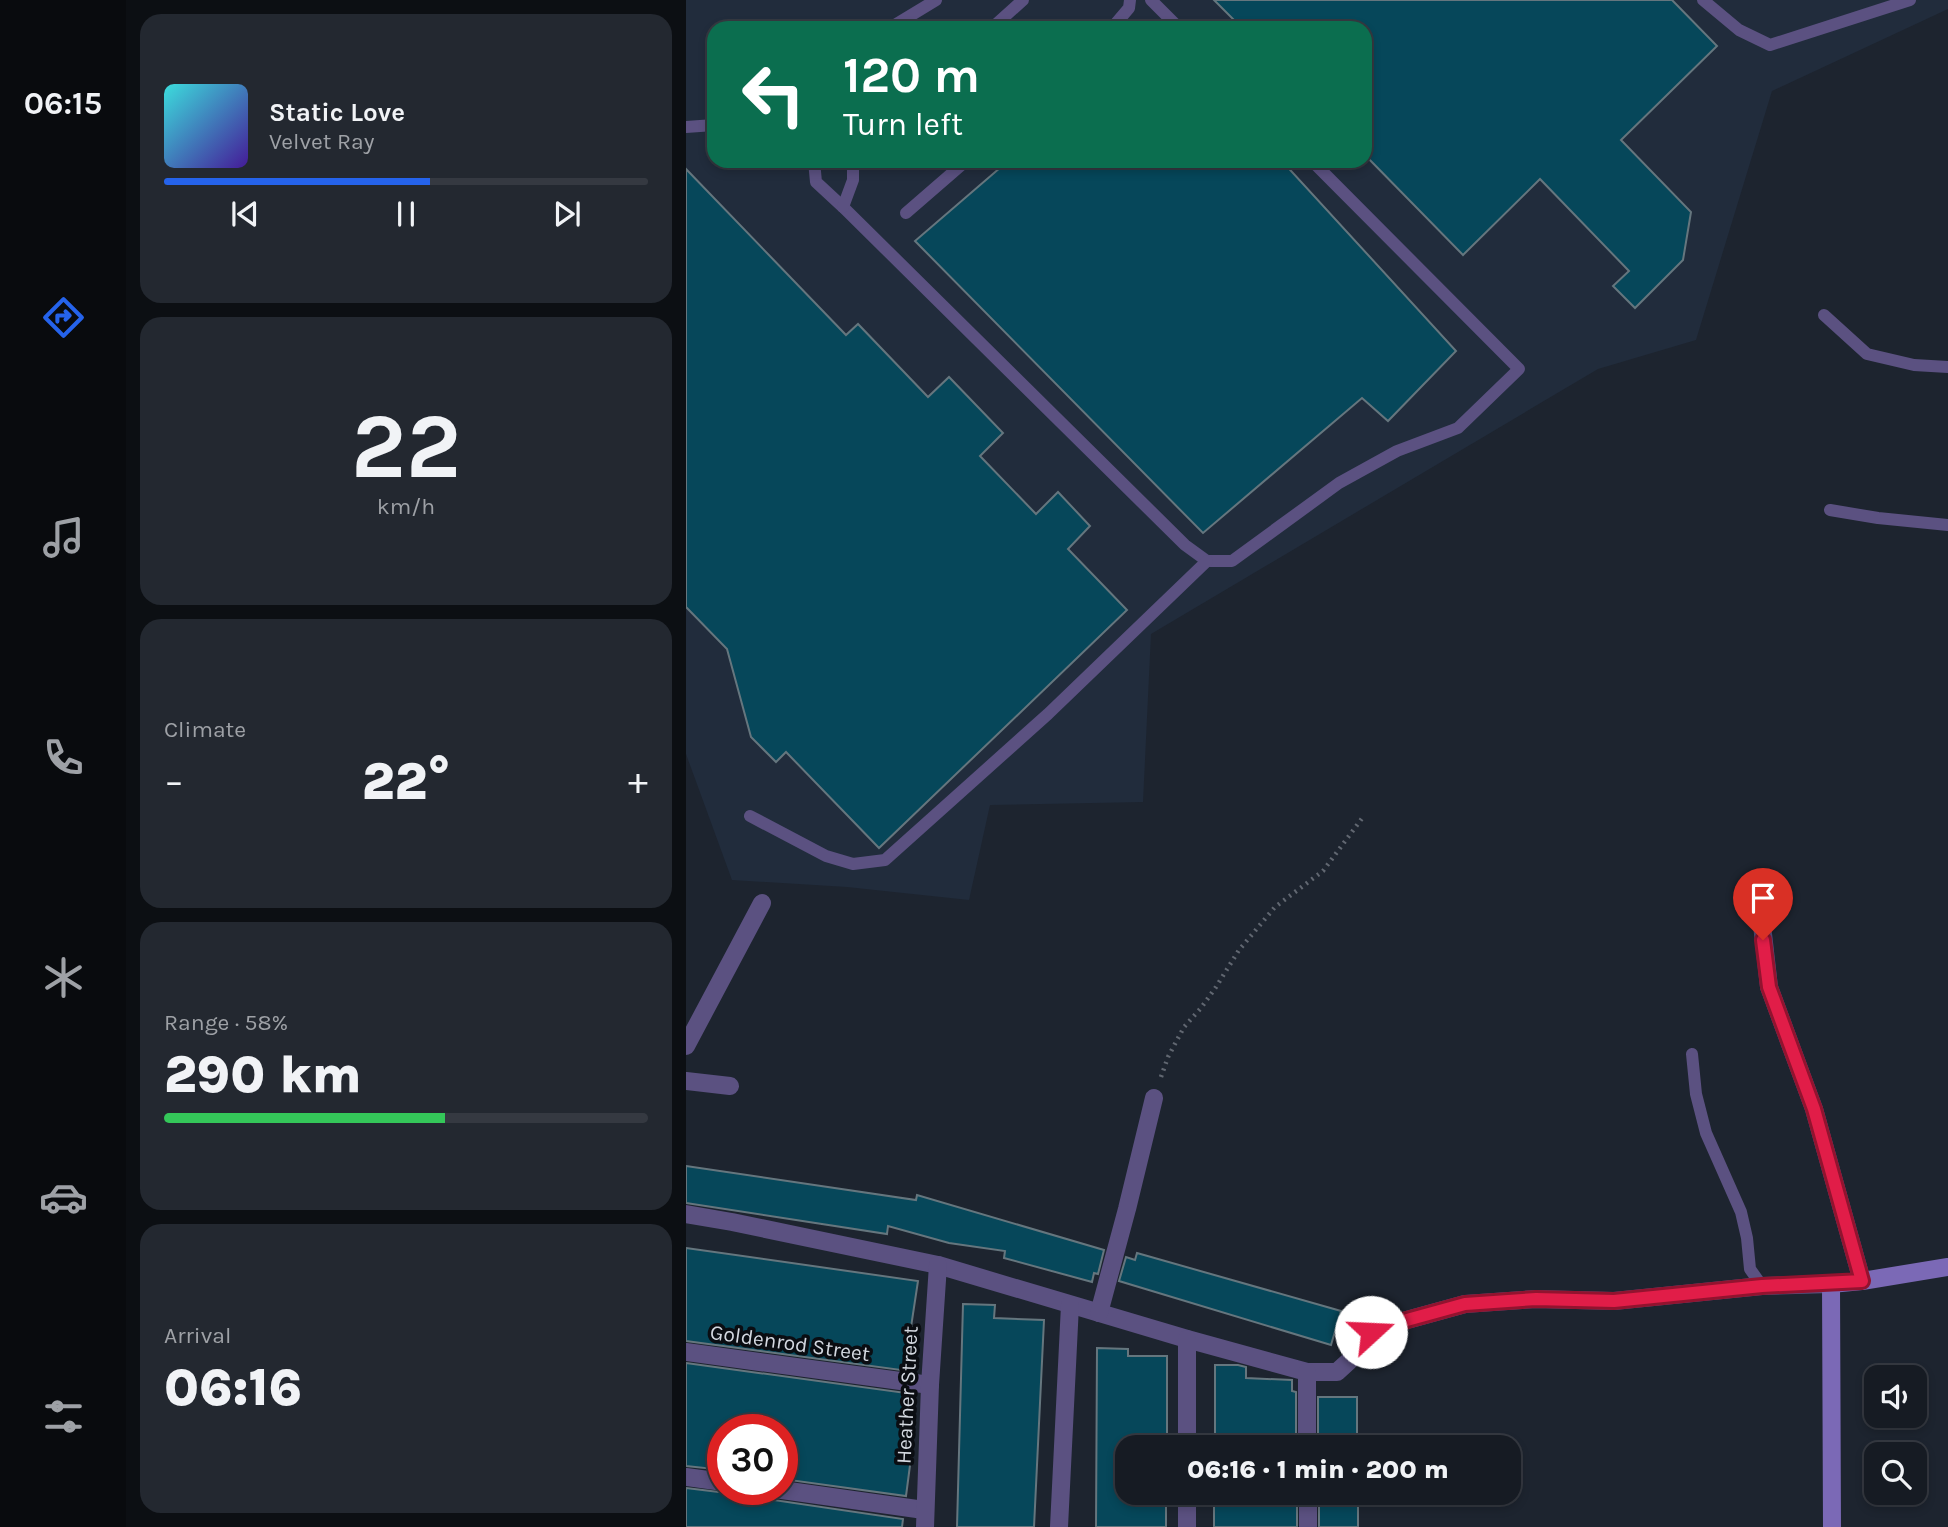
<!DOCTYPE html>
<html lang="en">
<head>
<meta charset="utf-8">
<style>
	body { margin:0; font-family:Karla,sans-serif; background:#232830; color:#f1f3f6; height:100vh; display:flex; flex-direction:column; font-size:26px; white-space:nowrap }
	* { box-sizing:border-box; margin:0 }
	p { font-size:23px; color:#9ea1a6 }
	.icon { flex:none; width:38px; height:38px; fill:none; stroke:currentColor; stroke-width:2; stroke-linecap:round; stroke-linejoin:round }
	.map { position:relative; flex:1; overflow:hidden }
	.panel { display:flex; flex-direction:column; gap:14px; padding:14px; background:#0c0f13; width:560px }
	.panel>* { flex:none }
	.guide { position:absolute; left:21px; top:21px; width:665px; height:147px; border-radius:21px; box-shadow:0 4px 10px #0003,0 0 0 2px #353941; background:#0b6e4f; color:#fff; overflow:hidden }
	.buttons { position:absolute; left:1178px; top:1365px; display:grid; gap:14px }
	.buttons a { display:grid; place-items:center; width:63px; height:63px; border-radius:14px; background:#161b23; box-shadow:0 4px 10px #0003,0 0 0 2px #353941; font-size:35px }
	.speed { position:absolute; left:21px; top:1414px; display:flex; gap:14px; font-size:35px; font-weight:700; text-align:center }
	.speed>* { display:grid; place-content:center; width:91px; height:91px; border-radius:50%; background:#161b23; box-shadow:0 4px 10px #0003,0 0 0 2px #353941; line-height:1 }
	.speed .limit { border:10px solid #d22; background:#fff; color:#111 }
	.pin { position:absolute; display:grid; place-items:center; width:60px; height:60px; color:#fff; margin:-72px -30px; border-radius:50% 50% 50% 0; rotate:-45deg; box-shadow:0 0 7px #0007 }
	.pin .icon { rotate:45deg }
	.me { position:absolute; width:77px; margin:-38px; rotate:70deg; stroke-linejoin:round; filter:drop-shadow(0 0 5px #0008) }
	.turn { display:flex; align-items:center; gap:24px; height:147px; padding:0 21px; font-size:32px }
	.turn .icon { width:91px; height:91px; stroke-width:2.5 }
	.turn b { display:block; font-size:49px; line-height:60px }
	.big { font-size:52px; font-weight:800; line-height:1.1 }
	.panel .widget { flex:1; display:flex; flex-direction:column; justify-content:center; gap:10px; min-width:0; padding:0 24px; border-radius:21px; background:#232830 }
	.panel .dial { align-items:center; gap:0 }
	.dial b { font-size:91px; line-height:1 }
	.song { display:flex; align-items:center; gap:21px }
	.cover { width:84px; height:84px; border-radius:10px; background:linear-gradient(135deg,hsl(180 70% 55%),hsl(260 70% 35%)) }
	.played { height:7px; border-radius:4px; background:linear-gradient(90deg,#2563eb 55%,#353941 55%) }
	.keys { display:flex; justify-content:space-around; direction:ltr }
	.heat { display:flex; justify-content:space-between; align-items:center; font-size:38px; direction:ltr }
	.charge { height:10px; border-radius:5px; background:linear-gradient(90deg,#34c759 58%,#353941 0) }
	.trip { position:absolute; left:429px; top:1435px; width:406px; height:70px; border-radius:21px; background:#161b23; box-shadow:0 4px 10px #0003,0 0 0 2px #353941; font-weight:800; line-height:70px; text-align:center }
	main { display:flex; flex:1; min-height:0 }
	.dock { display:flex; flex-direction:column; width:126px; justify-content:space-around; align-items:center; background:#090b0e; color:#9ea1a6 }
	.dock .icon { width:49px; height:49px }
	.dock .current { color:#2563eb }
	.dock b { font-size:32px; color:#f1f3f6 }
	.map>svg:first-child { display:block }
	.built { fill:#212c3c; fill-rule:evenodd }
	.building { fill:#06475a; stroke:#65767e; stroke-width:2 }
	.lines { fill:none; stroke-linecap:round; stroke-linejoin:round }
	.path { stroke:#616771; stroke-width:4.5; stroke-dasharray:2 5; stroke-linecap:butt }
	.lane { stroke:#5b5181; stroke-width:12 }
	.street { stroke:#5b5181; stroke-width:18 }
	.secondary { stroke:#7b69b6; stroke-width:18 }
	.route-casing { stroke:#92132f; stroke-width:18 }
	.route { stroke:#e11d48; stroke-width:12 }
	.labels { text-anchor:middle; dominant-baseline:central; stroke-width:7; stroke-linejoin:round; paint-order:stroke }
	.street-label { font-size:21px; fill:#d3d8e0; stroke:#0a0d12 }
</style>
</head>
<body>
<main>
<nav class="dock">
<b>06:15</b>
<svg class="icon current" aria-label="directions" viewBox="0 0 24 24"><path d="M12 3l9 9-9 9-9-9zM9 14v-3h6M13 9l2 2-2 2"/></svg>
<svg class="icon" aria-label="music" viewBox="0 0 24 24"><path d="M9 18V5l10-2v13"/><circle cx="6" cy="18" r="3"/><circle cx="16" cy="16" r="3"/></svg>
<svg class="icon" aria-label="phone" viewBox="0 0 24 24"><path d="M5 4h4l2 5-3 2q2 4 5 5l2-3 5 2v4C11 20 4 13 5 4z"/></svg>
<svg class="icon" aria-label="climate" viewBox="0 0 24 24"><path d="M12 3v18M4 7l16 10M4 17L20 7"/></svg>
<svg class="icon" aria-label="car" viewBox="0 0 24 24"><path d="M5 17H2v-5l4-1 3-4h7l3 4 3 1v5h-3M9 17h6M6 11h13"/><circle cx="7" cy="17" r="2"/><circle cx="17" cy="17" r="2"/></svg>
<svg class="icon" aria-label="filters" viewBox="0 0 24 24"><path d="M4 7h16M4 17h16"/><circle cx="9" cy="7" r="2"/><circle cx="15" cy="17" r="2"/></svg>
</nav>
<section class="panel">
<div class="widget">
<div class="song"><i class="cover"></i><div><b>Static Love</b><p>Velvet Ray</p></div></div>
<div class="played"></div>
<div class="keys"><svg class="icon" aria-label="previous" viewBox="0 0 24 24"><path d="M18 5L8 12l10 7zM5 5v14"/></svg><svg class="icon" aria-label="pause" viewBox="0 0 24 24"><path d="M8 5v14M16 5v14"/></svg><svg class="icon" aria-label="next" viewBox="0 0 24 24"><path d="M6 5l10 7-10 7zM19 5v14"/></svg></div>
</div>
<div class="widget dial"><b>22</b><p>km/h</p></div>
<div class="widget"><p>Climate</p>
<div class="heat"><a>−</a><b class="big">22°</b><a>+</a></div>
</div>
<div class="widget"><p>Range · 58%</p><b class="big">290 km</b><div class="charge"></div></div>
<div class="widget"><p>Arrival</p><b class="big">06:16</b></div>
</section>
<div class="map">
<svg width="1262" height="1527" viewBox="0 0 1262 1527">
	<rect width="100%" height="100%" fill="#1d242f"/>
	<path class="built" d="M 0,0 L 1262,0 L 1262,9 L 1086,91 L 1010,340 L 912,369 L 465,634 L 457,802 L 304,805 L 283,900 L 161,887 L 46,880 L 0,754 ZM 28,28 L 679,28 L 679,161 L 28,161 Z"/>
	<g class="building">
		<path d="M 528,0 L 986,0 L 1031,46 L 935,140 L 1005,212 L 997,260 L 949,308 L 927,286 L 943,271 L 854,179 L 777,255 L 679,155 L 679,28 L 556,28 Z"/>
		<path d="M 322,161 L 596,161 L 770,351 L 702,421 L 676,398 L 517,533 L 229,241 Z"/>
		<path d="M 0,169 L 160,335 L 172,324 L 242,397 L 263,377 L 317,433 L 294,456 L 350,514 L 372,492 L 404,526 L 382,549 L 441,610 L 193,848 L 100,752 L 90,762 L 65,737 L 41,649 L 0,607 Z"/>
		<path d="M 0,1166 L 230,1200 L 231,1195 L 418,1250 L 412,1274 L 408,1273 L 406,1282 L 318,1258 L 319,1251 L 263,1243 L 202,1226 L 201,1234 L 0,1203 Z"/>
		<path d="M 0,1248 L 232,1281 L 225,1327 L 228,1327 L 222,1371 L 0,1341 Z"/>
		<path d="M 451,1253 L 655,1311 L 645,1345 L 433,1281 L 440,1257 L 449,1260 Z"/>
		<path d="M 277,1304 L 309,1305 L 308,1318 L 358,1320 L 348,1527 L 271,1527 Z"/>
		<path d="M 411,1348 L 442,1349 L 442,1356 L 481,1356 L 481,1447 L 441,1447 L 441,1493 L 480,1493 L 480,1527 L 410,1527 Z"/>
		<path d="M 0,1363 L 220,1393 L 219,1398 L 229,1399 L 222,1449 L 226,1450 L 220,1496 L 96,1479 L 96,1430 L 37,1430 L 37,1470 L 0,1466 Z"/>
		<path d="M 529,1365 L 552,1365 L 560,1367 L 560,1378 L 606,1380 L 606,1391 L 610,1392 L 610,1447 L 529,1447 Z"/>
		<rect x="632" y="1397" width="39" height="50"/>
		<path d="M 0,1488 L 41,1493 L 217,1519 L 216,1527 L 0,1527 Z"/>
		<rect x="528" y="1493" width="83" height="34"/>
		<rect x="633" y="1493" width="39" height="34"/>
	</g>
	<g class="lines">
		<path class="path" d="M 475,1077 L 482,1057 L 498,1027 L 515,1008 L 530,987 L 553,950 L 589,907 L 637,871 L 677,817"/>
		<g class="lane">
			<path d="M 465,0 L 493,28"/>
			<path d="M 1017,0 L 1053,30 L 1084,45 L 1224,0"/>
			<path d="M 204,28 L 250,0"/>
			<path d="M 306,28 L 337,0"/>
			<path d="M 426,28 L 443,8 L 444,0"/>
			<path d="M 0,127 L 28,125"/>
			<path d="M 128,161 L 130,182 L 157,207 L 499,545 L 521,561 L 546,561 L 653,483 L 711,451 L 772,428 L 833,369 L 626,161"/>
			<path d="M 157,207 L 167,180 L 167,161"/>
			<path d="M 220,213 L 280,161"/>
			<path d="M 1138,315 L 1181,354 L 1228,365 L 1262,367"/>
			<path d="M 1144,510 L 1192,518 L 1262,525"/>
			<path d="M 64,816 L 140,856 L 167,864 L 199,860 L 362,714 L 521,561"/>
			<path d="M 1006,1054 L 1010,1094 L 1020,1133 L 1055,1212 L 1061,1238 L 1064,1269 L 1076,1286"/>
		</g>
		<g class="street">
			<path d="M 1075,916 L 1083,987 L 1128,1109 L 1176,1281"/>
			<path d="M 0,1046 L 76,903"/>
			<path d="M 0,1081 L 44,1086"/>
			<path d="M 0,1214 L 46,1222 L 252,1265 L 501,1339 L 621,1372 L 651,1372 L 663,1361 L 685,1332 L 710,1323 L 779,1304 L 850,1299 L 928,1301 L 1076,1286 L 1145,1284"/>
			<path d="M 413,1313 L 441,1209 L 468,1098"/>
			<path d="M 0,1352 L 244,1385"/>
			<path d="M 621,1372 L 621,1447"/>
			<path d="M 501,1447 L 501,1339"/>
			<path d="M 0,1477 L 37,1482"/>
			<path d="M 89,1489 L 238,1510"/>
			<path d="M 622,1493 L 622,1527"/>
			<path d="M 239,1527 L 244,1385 L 252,1265"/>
			<path d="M 373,1527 L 384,1305"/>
			<path d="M 501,1527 L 501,1493"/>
		</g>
		<path class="secondary" d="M 1146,1527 L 1145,1284 L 1176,1281 L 1262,1267"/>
	</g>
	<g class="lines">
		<g class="route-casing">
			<path id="route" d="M 685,1332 L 710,1323 L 779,1304 L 850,1299 L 928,1301 L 1076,1286 L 1176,1281 L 1128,1109 L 1083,987 L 1077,940"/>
		</g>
		<use href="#route" class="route"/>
	</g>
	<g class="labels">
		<g class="street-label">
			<text transform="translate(104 1343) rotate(8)">Goldenrod Street</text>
			<text transform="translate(221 1395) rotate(-87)">Heather Street</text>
		</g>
	</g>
</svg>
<div class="buttons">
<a><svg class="icon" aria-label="sound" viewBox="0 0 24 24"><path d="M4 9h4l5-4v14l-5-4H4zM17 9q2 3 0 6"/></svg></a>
<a><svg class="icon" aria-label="search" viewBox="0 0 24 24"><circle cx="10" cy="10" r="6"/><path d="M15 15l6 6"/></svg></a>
</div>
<div class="speed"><div class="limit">30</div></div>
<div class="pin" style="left:1077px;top:940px;background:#d93025"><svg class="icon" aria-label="arrive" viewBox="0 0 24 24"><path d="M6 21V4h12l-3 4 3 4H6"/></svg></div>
<svg class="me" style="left:685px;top:1332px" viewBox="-20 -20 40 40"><circle r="19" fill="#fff"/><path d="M0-13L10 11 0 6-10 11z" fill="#e11d48"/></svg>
<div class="trip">06:16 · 1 min · 200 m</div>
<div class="guide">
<div class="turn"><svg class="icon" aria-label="left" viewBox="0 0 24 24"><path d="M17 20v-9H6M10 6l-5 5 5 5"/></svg><div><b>120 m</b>Turn left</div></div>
</div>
</div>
</main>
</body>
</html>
